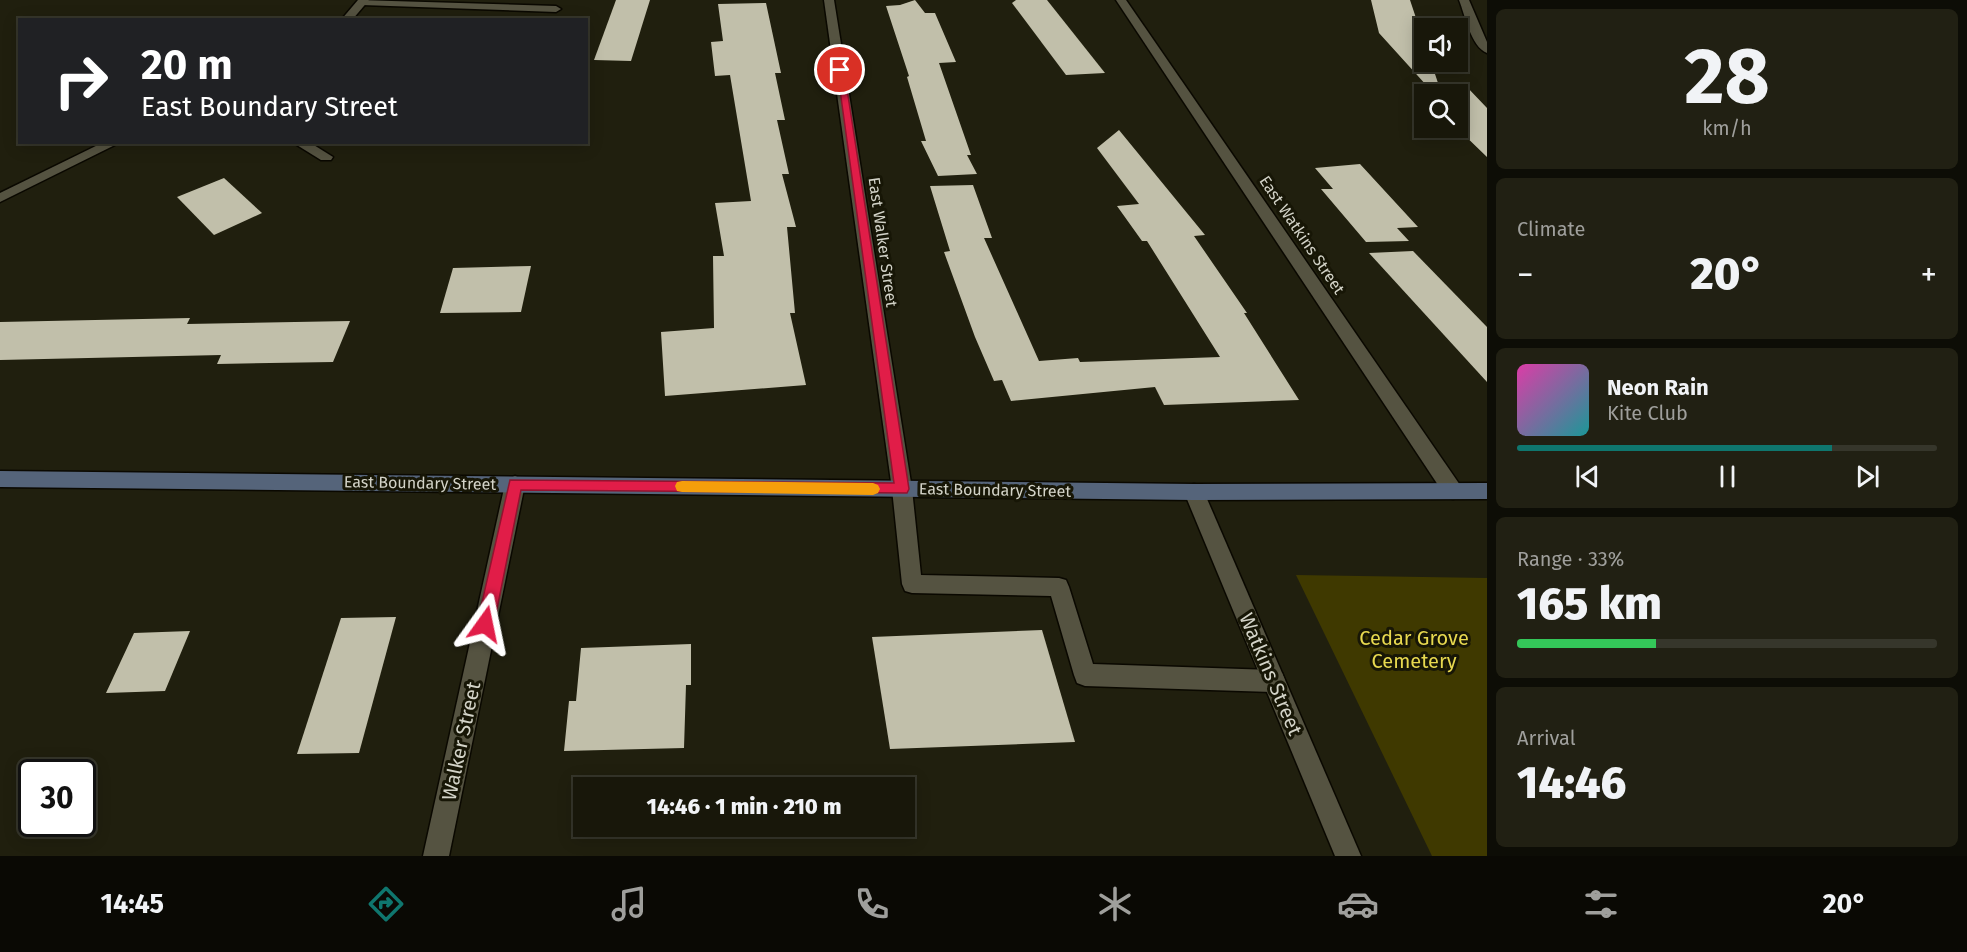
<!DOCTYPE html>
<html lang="en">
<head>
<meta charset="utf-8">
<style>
	body { margin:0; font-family:"Fira Sans",sans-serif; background:#212013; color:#f1f3f6; height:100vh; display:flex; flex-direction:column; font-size:22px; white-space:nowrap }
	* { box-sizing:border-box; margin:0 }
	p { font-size:20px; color:#9f9f9c }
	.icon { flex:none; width:33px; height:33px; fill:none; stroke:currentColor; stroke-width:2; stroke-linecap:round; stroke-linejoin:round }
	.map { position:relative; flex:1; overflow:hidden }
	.side { display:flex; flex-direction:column; gap:9px; padding:9px; background:#0d0d06; width:480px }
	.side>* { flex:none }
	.banner { position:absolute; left:18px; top:18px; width:570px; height:126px; border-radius:0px; box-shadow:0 3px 15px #0003,0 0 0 2px #36362b; background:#202124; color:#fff; overflow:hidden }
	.tools { position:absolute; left:1414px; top:18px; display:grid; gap:12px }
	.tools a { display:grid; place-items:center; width:54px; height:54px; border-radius:0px; background:#18170a; box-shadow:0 3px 15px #0003,0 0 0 2px #36362b; font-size:30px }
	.speed { position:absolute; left:18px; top:759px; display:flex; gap:12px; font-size:30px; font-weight:700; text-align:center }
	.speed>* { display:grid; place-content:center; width:78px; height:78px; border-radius:50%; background:#18170a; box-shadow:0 3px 15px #0003,0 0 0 2px #36362b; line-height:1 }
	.speed .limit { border:3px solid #111; border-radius:9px; background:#fff; color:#111 }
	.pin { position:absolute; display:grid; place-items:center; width:51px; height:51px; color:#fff; margin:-26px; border:3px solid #fff; border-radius:50%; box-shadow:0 2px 6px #0007 }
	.me { position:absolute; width:66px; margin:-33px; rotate:12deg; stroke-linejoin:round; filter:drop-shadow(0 0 4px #0008) }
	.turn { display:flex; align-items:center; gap:21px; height:126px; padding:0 24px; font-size:27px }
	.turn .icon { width:78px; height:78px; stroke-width:2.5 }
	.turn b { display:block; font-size:42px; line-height:51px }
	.big { font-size:45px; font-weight:800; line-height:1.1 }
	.side .tile { flex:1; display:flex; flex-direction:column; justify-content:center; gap:9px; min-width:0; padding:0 21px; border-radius:9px; background:#212013 }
	.side .dial { align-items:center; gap:0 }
	.dial b { font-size:78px; line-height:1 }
	.song { display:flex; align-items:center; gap:18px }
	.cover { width:72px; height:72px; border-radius:9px; background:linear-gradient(135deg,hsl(320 70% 55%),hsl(180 70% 35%)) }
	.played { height:6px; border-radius:3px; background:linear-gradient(90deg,#0f766e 75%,#36362b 75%) }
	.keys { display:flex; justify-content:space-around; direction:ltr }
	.heat { display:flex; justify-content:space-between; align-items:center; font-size:33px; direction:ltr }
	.charge { height:9px; border-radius:4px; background:linear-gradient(90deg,#34c759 33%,#36362b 0) }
	.trip { position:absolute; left:573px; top:777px; width:342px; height:60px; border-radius:0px; background:#18170a; box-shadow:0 3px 15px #0003,0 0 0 2px #36362b; font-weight:800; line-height:60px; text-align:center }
	.tabs { display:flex; height:96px; justify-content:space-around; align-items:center; background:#0a0904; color:#9f9f9c }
	.tabs .icon { width:42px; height:42px }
	.tabs .current { color:#0f766e }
	.tabs b { font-size:27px; color:#f1f3f6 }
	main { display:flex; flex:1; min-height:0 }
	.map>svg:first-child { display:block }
	.green { fill:#3f3900 }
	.building { fill:#c1bfaa }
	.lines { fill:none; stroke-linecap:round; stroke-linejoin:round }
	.service-casing { stroke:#0a0800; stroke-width:3 }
	.minor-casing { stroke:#0a0800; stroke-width:3 }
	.secondary-casing { stroke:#0a0800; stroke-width:3 }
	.service { fill:#555341; fill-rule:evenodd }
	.minor { fill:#555341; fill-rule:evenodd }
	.secondary { fill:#55647a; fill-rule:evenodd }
	.route { fill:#e11d48; stroke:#92132f; stroke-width:1.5 }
	.slow { fill:#f59e0b }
	.labels { text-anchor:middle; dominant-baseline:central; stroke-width:6; stroke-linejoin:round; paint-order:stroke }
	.street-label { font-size:16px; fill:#d3d3c8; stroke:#171606 }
	.near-park-label { font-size:20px; fill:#e8d94f; stroke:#171606 }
	.near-street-label { font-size:20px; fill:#d3d3c8; stroke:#171606 }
</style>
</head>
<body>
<main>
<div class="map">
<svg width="1487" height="856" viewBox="0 0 1487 856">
	<rect width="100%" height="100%" fill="#201f0e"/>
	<path class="green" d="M 1296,575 L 1487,578 L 1487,856 L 1432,856 Z"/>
	<g class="building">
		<path d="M 616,0 L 650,0 L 631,61 L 594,60 Z"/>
		<path d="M 915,0 L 925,13 L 935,13 L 956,62 L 939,63 L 971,155 L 967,155 L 977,174 L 938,176 L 921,141 L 926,141 L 907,77 L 909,76 L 886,6 L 900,5 Z"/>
		<path d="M 1016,0 L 1047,0 L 1105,73 L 1066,75 L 1012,3 Z"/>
		<path d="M 1371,0 L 1410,0 L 1425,45 L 1425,62 L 1431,62 L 1439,86 L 1466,86 L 1487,108 L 1487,157 L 1457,128 L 1458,94 L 1425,96 L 1415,85 L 1427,86 L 1379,33 Z"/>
		<path d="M 766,3 L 781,73 L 775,73 L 785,120 L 777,120 L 789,174 L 782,174 L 796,227 L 787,227 L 795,313 L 790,313 L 806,385 L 665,396 L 661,332 L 714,328 L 713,256 L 724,256 L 715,203 L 751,201 L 730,75 L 715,76 L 711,42 L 723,41 L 718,4 Z"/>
		<path d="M 1119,130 L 1205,235 L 1194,236 L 1247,313 L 1244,313 L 1299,400 L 1164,405 L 1155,387 L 1011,401 L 1002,380 L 994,381 L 975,337 L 944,252 L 950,251 L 930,186 L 973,185 L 992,238 L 984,238 L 1039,361 L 1078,358 L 1080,362 L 1220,357 L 1147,241 L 1142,241 L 1117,206 L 1139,204 L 1097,148 Z"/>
		<path d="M 1360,164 L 1418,227 L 1397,228 L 1409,241 L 1366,242 L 1321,189 L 1333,189 L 1315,168 Z"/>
		<path d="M 224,178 L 262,213 L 214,235 L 177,197 Z"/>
		<path d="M 1413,251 L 1487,327 L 1487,382 L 1369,253 Z"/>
		<path d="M 531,266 L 521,312 L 440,313 L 453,268 Z"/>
		<path d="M 190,318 L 187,324 L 350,321 L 333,362 L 217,364 L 221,355 L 0,360 L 0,322 Z"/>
		<path d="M 396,617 L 359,753 L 297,754 L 341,618 Z"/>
		<path d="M 1042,630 L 1075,742 L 890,749 L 872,637 Z"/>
		<path d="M 190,631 L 165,691 L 106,693 L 134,633 Z"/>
		<path d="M 691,644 L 691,685 L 686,685 L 684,748 L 564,751 L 569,701 L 576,701 L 581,648 Z"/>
	</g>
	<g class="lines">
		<g class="service-casing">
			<g id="service">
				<path d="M 358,0 L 556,6 L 561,9 L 556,12 L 362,5 L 358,4 Z"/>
				<path d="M 292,142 L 309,142 L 333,157 L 331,160 L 321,160 Z"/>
				<path d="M 902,481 L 909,484 L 912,489 L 921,575 L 1059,578 L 1066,580 L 1069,587 L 1093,664 L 1274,670 L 1282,673 L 1285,681 L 1282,689 L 1274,692 L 1085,686 L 1077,683 L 1074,675 L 1051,596 L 912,593 L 905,591 L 902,584 L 892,489 L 895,484 Z"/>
			</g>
		</g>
		<g class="minor-casing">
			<g id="minor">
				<path d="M 358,0 L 369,0 L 352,20 L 341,20 Z"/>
				<path d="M 824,0 L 834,0 L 912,489 L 909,494 L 902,497 L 895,494 L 892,489 Z"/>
				<path d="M 1116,0 L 1126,0 L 1460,485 L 1463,491 L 1460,497 L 1453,499 L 1446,497 Z"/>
				<path d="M 1459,0 L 1469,0 L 1487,42 L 1487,53 C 1471,47 1465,15 1459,0 Z"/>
				<path d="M 104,142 L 121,142 L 0,202 L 0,193 Z"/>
				<path d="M 515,476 L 522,479 L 525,484 L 449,856 L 423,856 L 505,484 L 508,479 Z"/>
				<path d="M 1194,484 L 1201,486 L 1204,492 L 1361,856 L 1335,856 L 1184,492 L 1187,486 Z"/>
			</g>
		</g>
		<g class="secondary-casing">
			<path id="secondary" d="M 0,471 L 1194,484 L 1487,483 L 1487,499 L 1194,500 L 0,487 Z"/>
		</g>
		<use href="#service" class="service"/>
		<use href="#minor" class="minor"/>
		<use href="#secondary" class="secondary"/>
	</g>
	<path class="route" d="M 837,68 L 844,70 L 909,489 L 907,493 L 521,490 L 494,624 L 491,629 L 485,631 L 480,629 L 477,624 L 510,480 L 894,483 Z"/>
	<path class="slow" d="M 682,481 L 873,483 L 878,485 L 880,489 L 878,493 L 873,495 L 682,492 L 677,491 L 675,486 L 677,482 Z"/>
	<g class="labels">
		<g class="street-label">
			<text transform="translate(1302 235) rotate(56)">East Watkins Street</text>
			<text transform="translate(883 242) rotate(82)">East Walker Street</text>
			<text transform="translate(420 483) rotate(1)">East Boundary Street</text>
			<text transform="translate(995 490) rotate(1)">East Boundary Street</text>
		</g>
		<g class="near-park-label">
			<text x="1414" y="638">Cedar Grove<tspan x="1414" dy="23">Cemetery</tspan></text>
		</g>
		<g class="near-street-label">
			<text transform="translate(1271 674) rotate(67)">Watkins Street</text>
			<text transform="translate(461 741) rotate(-78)">Walker Street</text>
		</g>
	</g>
</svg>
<div class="tools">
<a><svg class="icon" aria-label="sound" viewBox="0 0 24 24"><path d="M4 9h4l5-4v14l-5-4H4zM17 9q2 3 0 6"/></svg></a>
<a><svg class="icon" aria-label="search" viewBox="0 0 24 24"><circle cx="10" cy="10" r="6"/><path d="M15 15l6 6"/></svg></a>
</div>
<div class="speed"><div class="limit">30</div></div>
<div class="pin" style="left:840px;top:70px;background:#d93025"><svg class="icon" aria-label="arrive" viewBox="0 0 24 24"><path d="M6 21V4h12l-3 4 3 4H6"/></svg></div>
<svg class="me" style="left:485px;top:624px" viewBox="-20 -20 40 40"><path d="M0-17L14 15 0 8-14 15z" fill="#e11d48" stroke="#fff" stroke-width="4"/></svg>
<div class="trip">14:46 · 1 min · 210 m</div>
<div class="banner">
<div class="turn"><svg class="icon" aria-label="right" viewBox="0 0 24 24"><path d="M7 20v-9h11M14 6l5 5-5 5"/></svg><div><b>20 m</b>East Boundary Street</div></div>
</div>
</div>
<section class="side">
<div class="tile dial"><b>28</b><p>km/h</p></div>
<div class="tile"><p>Climate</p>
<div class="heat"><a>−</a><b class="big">20°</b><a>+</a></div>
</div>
<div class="tile">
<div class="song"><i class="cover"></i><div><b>Neon Rain</b><p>Kite Club</p></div></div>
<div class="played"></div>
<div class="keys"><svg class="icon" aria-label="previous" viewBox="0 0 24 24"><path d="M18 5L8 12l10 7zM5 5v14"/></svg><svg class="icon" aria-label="pause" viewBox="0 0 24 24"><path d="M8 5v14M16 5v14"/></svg><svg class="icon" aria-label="next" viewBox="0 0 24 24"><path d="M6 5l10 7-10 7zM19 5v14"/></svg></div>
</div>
<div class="tile"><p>Range · 33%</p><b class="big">165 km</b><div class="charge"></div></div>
<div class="tile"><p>Arrival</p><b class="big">14:46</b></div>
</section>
</main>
<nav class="tabs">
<b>14:45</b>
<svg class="icon current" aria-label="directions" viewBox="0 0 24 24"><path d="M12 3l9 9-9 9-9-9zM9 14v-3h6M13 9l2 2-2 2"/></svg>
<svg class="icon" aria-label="music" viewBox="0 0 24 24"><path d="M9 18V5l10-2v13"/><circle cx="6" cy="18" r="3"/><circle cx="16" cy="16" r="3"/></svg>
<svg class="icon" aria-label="phone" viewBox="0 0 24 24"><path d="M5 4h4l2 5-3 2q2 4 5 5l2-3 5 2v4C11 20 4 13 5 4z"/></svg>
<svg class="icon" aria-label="climate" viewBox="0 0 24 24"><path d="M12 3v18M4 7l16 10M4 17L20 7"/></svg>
<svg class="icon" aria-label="car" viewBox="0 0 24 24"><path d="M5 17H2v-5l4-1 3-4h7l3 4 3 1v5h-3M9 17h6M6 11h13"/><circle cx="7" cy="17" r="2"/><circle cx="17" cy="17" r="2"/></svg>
<svg class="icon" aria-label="filters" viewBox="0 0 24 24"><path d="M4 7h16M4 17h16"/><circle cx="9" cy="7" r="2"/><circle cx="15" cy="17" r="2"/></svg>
<b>20°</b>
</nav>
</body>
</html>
